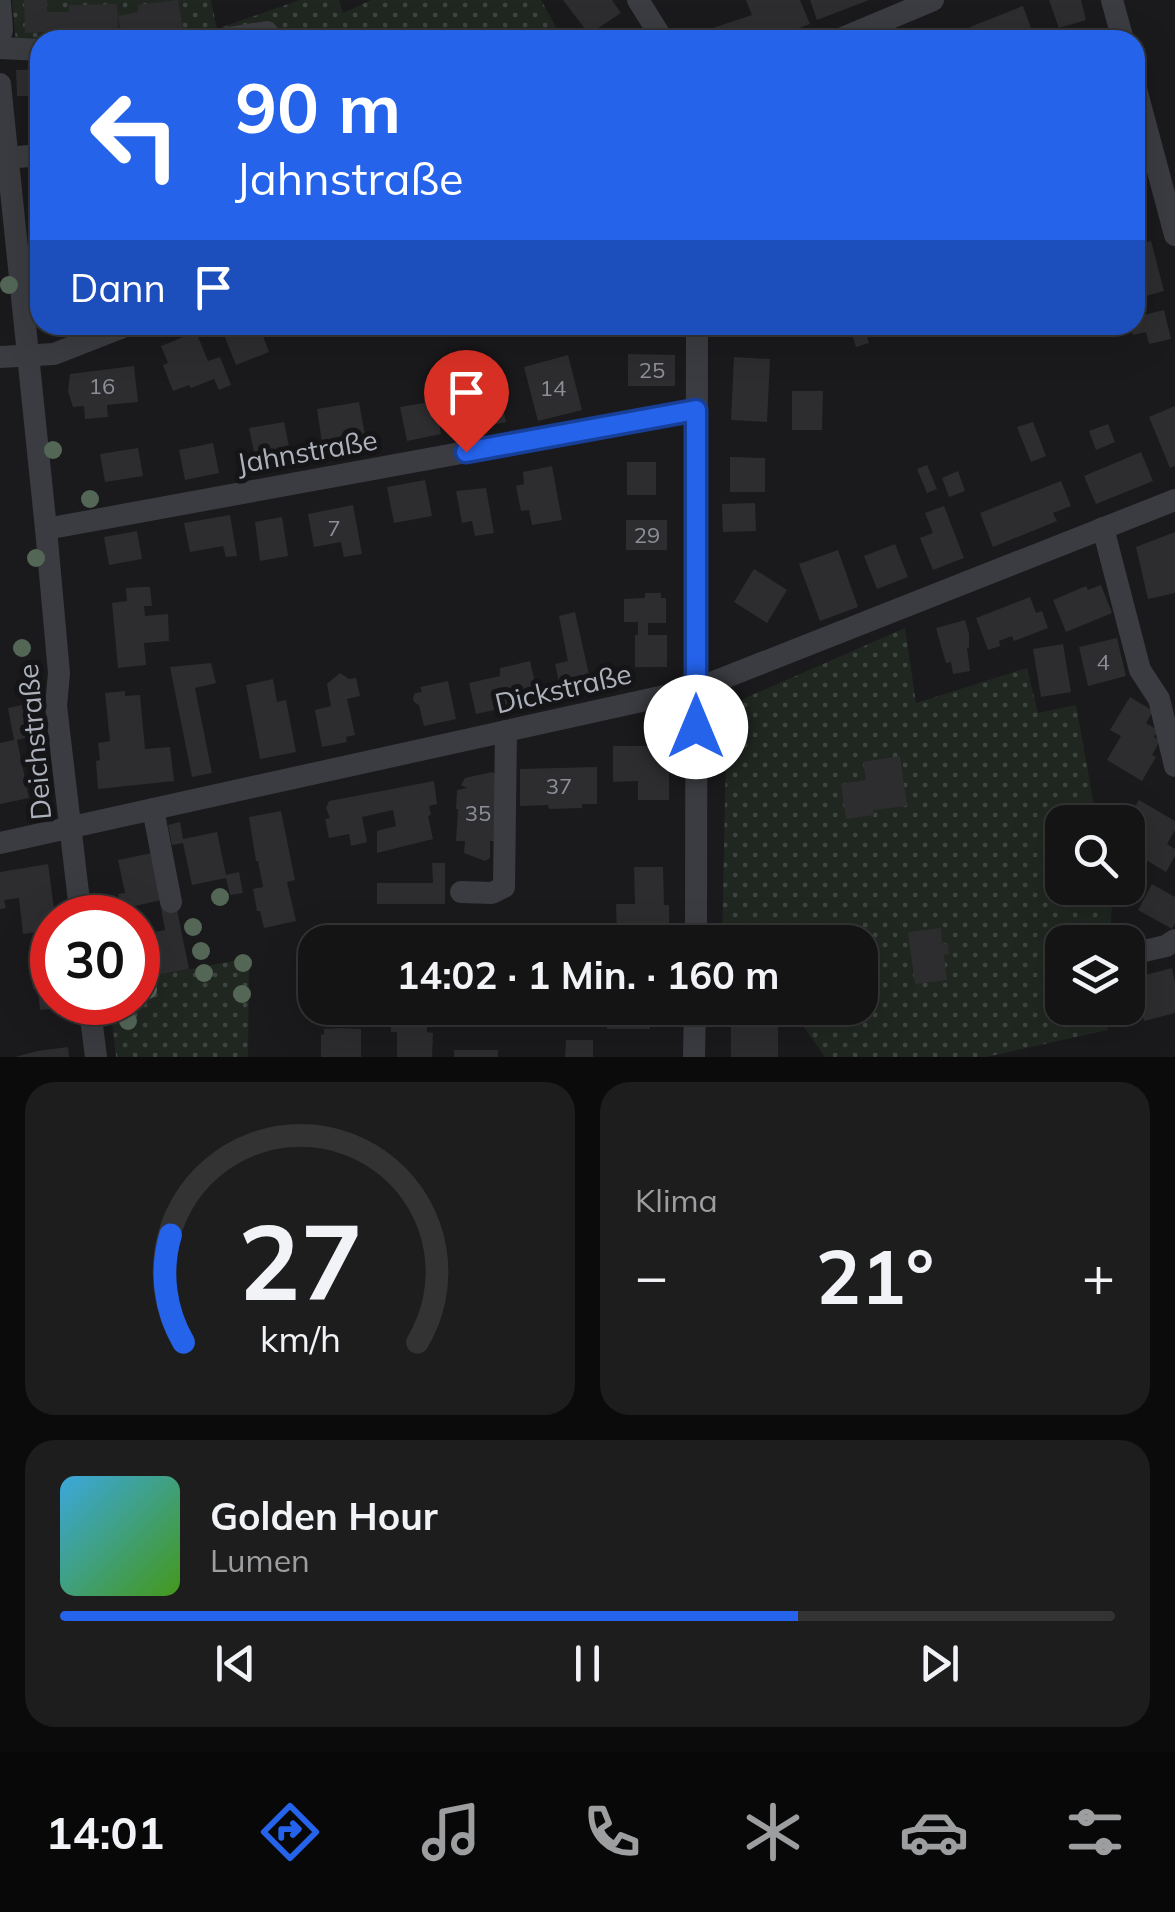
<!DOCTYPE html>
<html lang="de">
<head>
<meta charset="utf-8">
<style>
	body { margin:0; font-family:Mulish,sans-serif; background:#1d1d1e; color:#f1f3f6; height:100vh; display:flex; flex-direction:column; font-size:38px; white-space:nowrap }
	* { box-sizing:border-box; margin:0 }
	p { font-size:32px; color:#9d9ea0 }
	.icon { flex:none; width:55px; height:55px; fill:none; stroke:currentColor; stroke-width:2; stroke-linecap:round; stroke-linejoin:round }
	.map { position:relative; height:1057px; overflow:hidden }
	.details { display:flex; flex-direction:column; gap:25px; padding:25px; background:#0b0b0c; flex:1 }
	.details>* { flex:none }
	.banner { position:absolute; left:30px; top:30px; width:1115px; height:305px; border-radius:30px; box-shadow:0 10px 40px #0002,0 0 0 2px #333334; background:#2563eb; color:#fff; overflow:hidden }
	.tools { position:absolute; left:1045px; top:805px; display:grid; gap:20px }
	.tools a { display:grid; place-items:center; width:100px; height:100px; border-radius:20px; background:#141415; box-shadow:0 10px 40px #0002,0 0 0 2px #333334; font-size:50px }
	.speed { position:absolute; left:30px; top:895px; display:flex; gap:20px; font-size:50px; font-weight:700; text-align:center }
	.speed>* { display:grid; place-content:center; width:130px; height:130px; border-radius:50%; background:#141415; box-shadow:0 10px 40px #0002,0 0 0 2px #333334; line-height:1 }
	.speed .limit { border:15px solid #d22; background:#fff; color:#111 }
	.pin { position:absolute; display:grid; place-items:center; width:85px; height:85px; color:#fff; margin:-102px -42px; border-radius:50% 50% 50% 0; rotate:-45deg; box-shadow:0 0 10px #0007 }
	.pin .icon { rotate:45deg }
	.me { position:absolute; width:110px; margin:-55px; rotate:0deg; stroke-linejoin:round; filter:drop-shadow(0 0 8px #0008) }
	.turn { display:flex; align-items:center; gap:35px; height:210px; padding:0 40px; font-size:45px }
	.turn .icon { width:130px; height:130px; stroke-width:2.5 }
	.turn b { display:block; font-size:70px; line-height:85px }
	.then { display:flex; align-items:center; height:95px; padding:0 40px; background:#0003; gap:20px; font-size:38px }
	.big { font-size:75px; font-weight:700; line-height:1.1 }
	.details .widget { flex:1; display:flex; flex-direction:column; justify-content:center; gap:15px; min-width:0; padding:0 35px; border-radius:30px; background:#1d1d1e }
	.details .dial { align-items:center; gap:0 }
	.dial svg { height:260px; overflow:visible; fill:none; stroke:#333334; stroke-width:7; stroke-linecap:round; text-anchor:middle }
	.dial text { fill:#f1f3f6; stroke:none }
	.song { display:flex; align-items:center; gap:30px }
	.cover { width:120px; height:120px; border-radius:15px; background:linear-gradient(135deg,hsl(200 70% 55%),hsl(100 70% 35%)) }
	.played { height:10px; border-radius:5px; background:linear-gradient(90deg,#2563eb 70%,#333334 70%) }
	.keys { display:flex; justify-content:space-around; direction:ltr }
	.heat { display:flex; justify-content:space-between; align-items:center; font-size:55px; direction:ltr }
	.details .tiles { flex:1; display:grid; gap:25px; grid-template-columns:1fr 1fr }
	.widget:last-child { grid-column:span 2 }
	.trip { position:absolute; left:298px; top:925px; width:580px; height:100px; border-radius:30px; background:#141415; box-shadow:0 10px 40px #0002,0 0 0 2px #333334; font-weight:700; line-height:100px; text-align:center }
	.tabs { display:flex; height:160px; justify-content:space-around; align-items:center; background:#080808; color:#9d9ea0 }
	.tabs .icon { width:70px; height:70px }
	.tabs .on { color:#2563eb }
	.tabs b { font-size:45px; color:#f1f3f6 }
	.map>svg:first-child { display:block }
	.grass { fill:url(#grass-dots) }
	.building { fill:#2d2d30 }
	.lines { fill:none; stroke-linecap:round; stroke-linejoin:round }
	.minor { stroke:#3b3c41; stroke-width:22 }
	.tree { fill:#546757 }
	.route-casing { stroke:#184099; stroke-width:25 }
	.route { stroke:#2563eb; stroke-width:18 }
	.labels { text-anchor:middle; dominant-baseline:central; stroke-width:10; stroke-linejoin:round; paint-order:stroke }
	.number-label { font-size:22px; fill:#8c8f98 }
	.street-label { font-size:28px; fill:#acb1bb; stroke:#151517 }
</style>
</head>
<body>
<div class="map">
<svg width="1175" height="1057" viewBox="0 0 1175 1057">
	<defs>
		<pattern id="grass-dots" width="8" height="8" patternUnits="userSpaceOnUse" patternTransform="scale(2.5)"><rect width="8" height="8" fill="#202721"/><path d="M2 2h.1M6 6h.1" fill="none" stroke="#3e443f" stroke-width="1.8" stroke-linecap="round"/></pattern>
	</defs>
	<rect width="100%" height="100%" fill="#1a1a1c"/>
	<g class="grass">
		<path d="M 12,0 L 211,0 L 217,29 L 300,0 L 339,0 L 343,13 L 371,0 L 541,0 L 563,40 L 40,40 L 17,53 Z"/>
		<path d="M 905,628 L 916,703 L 1027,668 L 1038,713 L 1076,705 L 1097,822 L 1062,822 L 1062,888 L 1109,888 L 1112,903 L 1110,942 L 1062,942 L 1062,1008 L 1108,1008 L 1108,1030 L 986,1057 L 825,1057 L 799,1020 L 778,1011 L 720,1009 L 720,1008 L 860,1008 L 860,942 L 722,942 L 727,706 Z"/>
		<path d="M 249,958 L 248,1057 L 116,1057 L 110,1003 L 138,1002 L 138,979 Z"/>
	</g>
	<g class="building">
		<path d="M 24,0 L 47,0 L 47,12 L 69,12 L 69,5 L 117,4 L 118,34 L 61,36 L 61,39 L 48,40 L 48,32 L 25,33 Z"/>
		<path d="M 178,0 L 183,29 L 122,38 L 118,16 L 138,12 L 138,5 Z"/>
		<path d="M 563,0 L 612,0 L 621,13 L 589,34 Z"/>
		<path d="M 746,0 L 800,0 L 810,24 L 768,40 L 677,40 L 752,15 Z"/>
		<path d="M 810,0 L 869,0 L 817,20 Z"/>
		<path d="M 1049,0 L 1081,0 L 1086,20 L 1059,28 Z"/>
		<path d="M 1023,6 L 1034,36 L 1022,40 L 975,40 L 970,27 Z"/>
		<path d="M 40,69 L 40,148 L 38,148 L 32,96 L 17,96 L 16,70 Z"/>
		<path d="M 1151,241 L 1164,291 L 1135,299 L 1135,245 Z"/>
		<path d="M 1164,310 L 1171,339 L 1149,344 L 1146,332 L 1133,335 L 1130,325 L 1135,325 L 1135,317 Z"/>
		<path d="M 220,325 L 259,325 L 269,352 L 236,365 Z"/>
		<rect x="752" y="325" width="43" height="8"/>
		<path d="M 865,330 L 869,343 L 856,347 L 852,334 Z"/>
		<path d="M 196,332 L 208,361 L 220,357 L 231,385 L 219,390 L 214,379 L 191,388 L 189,385 L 173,391 L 163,365 L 168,363 L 161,346 Z"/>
		<path d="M 628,354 L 675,355 L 675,386 L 628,386 Z"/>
		<path d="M 568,355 L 582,410 L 538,421 L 524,367 Z"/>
		<path d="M 734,357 L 770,359 L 767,422 L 731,420 Z"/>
		<path d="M 134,366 L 138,402 L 107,405 L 108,417 L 85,419 L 84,406 L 73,407 L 68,391 L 70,374 Z"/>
		<path d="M 498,385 L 506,422 L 459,432 L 451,395 Z"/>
		<path d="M 792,391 L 823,391 L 822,430 L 792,430 Z"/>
		<path d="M 435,401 L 441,434 L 407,441 L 400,407 Z"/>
		<path d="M 359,402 L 366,441 L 323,449 L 317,409 Z"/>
		<path d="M 1175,406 L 1175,466 L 1170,468 L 1149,417 Z"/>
		<path d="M 284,422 L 291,456 L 256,462 L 249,428 Z"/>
		<path d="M 1033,422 L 1046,456 L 1031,462 L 1017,427 Z"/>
		<path d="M 1108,424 L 1115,442 L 1096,450 L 1089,431 Z"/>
		<path d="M 213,443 L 219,473 L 185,480 L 179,450 Z"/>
		<path d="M 138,448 L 143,476 L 105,482 L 100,454 Z"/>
		<path d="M 1141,452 L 1153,481 L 1096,504 L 1084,476 Z"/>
		<path d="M 730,457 L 765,458 L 765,492 L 730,492 Z"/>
		<rect x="627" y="462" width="29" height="33"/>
		<path d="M 927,465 L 937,489 L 927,493 L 917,469 Z"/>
		<path d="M 552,466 L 562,520 L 532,525 L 529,510 L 521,511 L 516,486 L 524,484 L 523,472 Z"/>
		<path d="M 958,471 L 965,491 L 949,497 L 942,478 Z"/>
		<path d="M 425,480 L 432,516 L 394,523 L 387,487 Z"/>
		<path d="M 1061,481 L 1071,506 L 1053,513 L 1057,521 L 993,547 L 980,513 Z"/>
		<path d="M 486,488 L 494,533 L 475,536 L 472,521 L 462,523 L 456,491 Z"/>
		<path d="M 755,503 L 756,531 L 723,532 L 722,504 Z"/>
		<path d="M 353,505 L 362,554 L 344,557 L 341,542 L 314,547 L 308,514 Z"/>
		<path d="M 944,506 L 964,558 L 933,570 L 920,538 L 933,533 L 925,513 Z"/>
		<path d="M 230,515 L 237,556 L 226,557 L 223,546 L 190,552 L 184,523 Z"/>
		<path d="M 282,517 L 288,556 L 260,561 L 255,522 Z"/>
		<rect x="626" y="520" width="41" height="30"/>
		<path d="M 137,531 L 142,559 L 109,565 L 104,537 Z"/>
		<path d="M 1175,532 L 1175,593 L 1148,599 L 1136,547 Z"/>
		<path d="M 895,544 L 908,577 L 877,589 L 864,556 Z"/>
		<path d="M 838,550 L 858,607 L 820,621 L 799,564 Z"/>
		<path d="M 754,569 L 787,590 L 767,623 L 734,602 Z"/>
		<path d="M 1101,585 L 1112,613 L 1066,632 L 1053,600 L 1086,586 L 1088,590 Z"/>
		<path d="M 142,587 L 150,587 L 152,606 L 144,606 L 145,616 L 168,614 L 169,641 L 144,643 L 146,665 L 118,668 L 112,603 L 127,601 L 126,588 Z"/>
		<path d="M 645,593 L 661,593 L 661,598 L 666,598 L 666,623 L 648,623 L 648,635 L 667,635 L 667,667 L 635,667 L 635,635 L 638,635 L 638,622 L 624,622 L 624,599 L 645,598 Z"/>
		<path d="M 1030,597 L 1036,613 L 1042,611 L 1048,628 L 1014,641 L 1012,636 L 999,641 L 1000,646 L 988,650 L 976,618 Z"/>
		<path d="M 575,612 L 592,688 L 562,695 L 555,664 L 568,661 L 559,616 Z"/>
		<path d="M 965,620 L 969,634 L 969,648 L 967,648 L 970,671 L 953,674 L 951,662 L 946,663 L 936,628 Z"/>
		<path d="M 1117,638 L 1126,676 L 1088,686 L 1079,647 Z"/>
		<path d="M 1063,644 L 1071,692 L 1041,697 L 1033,649 Z"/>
		<path d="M 530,661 L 539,700 L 476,714 L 469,683 L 500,676 L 500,668 Z"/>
		<path d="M 211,663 L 216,683 L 195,688 L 212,773 L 192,777 L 170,667 Z"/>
		<path d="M 340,673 L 349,679 L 356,678 L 360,696 L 347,699 L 355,735 L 346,737 L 347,742 L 322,747 L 315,710 L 331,706 L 327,684 Z"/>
		<path d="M 273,679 L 277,702 L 286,700 L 296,752 L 260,759 L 246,685 Z"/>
		<path d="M 448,681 L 456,719 L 424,726 L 419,705 L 414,702 L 413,698 L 415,693 L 422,692 L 420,687 Z"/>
		<path d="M 125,691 L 125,696 L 140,695 L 145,749 L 170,747 L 174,781 L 98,789 L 96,761 L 100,760 L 98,743 L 110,741 L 105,693 Z"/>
		<path d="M 1130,697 L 1153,711 L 1146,723 L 1158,730 L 1154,737 L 1160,741 L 1152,755 L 1156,757 L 1142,781 L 1107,760 L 1121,736 L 1110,730 Z"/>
		<path d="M 27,704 L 34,736 L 17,740 L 29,798 L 0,804 L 0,743 L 14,740 L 8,708 Z"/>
		<path d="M 613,746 L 650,746 L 650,753 L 669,753 L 669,800 L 638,800 L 638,781 L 613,782 Z"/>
		<path d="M 900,756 L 907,806 L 873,810 L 874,815 L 846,819 L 841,784 L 866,780 L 863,762 Z"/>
		<path d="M 597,767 L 597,804 L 582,804 L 582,808 L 549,809 L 548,805 L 520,806 L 520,769 Z"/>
		<path d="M 492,772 L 496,774 L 498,841 L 490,841 L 490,858 L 485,861 L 464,853 L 465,841 L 456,841 L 458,809 L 456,809 L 457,790 L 467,788 L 461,785 L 465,778 Z"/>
		<path d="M 434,781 L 437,804 L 429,806 L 431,815 L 428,816 L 433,839 L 377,853 L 377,831 L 396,826 L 393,810 L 362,817 L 367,842 L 351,846 L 349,834 L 329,838 L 325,819 L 330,818 L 326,808 L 329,801 Z"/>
		<path d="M 1139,800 L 1175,821 L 1175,830 L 1167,844 L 1175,849 L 1175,856 L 1166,872 L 1128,849 L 1128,844 L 1138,827 L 1127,820 Z"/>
		<path d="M 281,811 L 295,880 L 287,882 L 296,921 L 264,928 L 260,911 L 257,911 L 253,889 L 263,887 L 258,861 L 256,861 L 249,817 Z"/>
		<path d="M 180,822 L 183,839 L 217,832 L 226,875 L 239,872 L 243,893 L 230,895 L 226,878 L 192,885 L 183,843 L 172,845 L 168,825 Z"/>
		<path d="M 152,853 L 161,900 L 122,909 L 118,894 L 125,893 L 118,860 Z"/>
		<path d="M 432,863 L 445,863 L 445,904 L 377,904 L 377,883 L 433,883 Z"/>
		<path d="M 48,864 L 55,916 L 52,918 L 52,942 L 37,944 L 36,932 L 23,934 L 19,898 L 4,900 L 6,908 L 0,909 L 0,872 Z"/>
		<path d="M 634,867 L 663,867 L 664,905 L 669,905 L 669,932 L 617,933 L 616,904 L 635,904 Z"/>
		<path d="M 1152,884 L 1175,897 L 1175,923 L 1172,929 L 1138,910 Z"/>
		<path d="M 176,905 L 189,969 L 138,979 L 138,946 L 152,943 L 150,933 L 165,930 L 161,908 Z"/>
		<path d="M 941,928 L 942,944 L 948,943 L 949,954 L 944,955 L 947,980 L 915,984 L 908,932 Z"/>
		<path d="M 52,963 L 52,1002 L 62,1002 L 62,1008 L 40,1010 L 38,989 L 33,989 L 31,965 Z"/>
		<path d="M 1172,968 L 1175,982 L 1175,1013 L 1144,1021 L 1134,978 Z"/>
		<path d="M 391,1008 L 427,1008 L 427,1032 L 433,1033 L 432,1057 L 397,1057 L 397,1032 L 391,1032 Z"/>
		<path d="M 622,1008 L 671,1008 L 671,1017 L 649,1017 L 650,1029 L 607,1029 L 607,1016 L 622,1016 Z"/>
		<path d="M 731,1026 L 778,1027 L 778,1057 L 731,1057 Z"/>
		<path d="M 340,1028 L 361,1029 L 361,1057 L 321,1057 L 321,1034 L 324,1035 L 324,1029 Z"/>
		<path d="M 566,1040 L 593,1040 L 593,1057 L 565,1057 Z"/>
		<path d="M 68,1047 L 69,1057 L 15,1057 L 37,1051 Z"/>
		<rect x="454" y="1050" width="44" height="7"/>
	</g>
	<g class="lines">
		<g class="minor">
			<path d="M 638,0 L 663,40"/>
			<path d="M 1112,0 L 1123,40"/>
			<path d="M 0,3 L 2,30 L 0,37"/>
			<path d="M 216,40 L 267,32"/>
			<path d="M 838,40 L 933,0"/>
			<path d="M 0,48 L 40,50"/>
			<path d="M 0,84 L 46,529 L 59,673 L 56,706 L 81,918"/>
			<path d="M 1135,85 L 1175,235"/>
			<path d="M 7,158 L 40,155"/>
			<path d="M 0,357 L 54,354 L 128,325"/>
			<path d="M 1103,528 L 1140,670 L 1159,699 L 1175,766"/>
			<path d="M 46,529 L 696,410"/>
			<path d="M 153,809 L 171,902"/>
			<path d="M 0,843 L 696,689 L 1175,500"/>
			<path d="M 461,892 L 492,893 L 504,887 L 506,731"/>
			<path d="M 696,942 L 697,325"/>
			<path d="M 1144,951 L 1166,946 L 1175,940"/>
			<path d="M 89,1002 L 96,1057"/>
			<path d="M 694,1057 L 695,1008"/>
		</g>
	</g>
	<g class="tree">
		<circle cx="9" cy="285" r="9"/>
		<circle cx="53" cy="450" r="9"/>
		<circle cx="90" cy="499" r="9"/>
		<circle cx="36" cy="558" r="9"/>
		<circle cx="22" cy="648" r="9"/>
		<circle cx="220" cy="897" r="9"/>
		<circle cx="193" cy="927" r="9"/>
		<circle cx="201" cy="951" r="9"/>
		<circle cx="243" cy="963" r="9"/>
		<circle cx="204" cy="973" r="9"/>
		<circle cx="148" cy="990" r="9"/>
		<circle cx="242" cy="994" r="9"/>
		<circle cx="128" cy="1021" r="9"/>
	</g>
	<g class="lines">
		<g class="route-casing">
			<path id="route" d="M 466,452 L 696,410 L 696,727"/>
		</g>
		<use href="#route" class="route"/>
	</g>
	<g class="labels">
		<g class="number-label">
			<text x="652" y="370">25</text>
			<text x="102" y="386">16</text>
			<text x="553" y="388">14</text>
			<text x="334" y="528">7</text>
			<text x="647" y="535">29</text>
			<text x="1103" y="662">4</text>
			<text x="559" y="786">37</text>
			<text x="478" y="813">35</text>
		</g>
		<g class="street-label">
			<text transform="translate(307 451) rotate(-10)">Jahnstraße</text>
			<text transform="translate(563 688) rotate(-13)">Dickstraße</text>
			<text transform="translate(34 742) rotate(-95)">Deichstraße</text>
		</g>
	</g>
</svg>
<div class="tools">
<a><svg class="icon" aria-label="search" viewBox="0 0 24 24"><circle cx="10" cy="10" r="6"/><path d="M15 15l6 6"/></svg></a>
<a><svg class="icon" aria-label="layers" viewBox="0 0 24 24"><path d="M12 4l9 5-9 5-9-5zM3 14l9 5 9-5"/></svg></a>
</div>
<div class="speed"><div class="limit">30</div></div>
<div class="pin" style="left:466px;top:452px;background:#d93025"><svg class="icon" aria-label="arrive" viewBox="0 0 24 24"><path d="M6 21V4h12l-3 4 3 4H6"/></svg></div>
<svg class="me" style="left:696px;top:727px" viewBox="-20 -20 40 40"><circle r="19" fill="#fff"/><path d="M0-13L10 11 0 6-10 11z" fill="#2563eb"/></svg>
<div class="trip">14:02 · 1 Min. · 160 m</div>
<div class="banner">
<div class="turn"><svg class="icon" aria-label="left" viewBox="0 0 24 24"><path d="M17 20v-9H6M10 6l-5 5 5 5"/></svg><div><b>90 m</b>Jahnstraße</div></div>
<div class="then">Dann<svg class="icon" aria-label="arrive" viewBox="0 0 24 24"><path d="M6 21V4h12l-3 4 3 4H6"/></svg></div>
</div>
</div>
<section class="details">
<div class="tiles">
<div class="widget dial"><svg viewBox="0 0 100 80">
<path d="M14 69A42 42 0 1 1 86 69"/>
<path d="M14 69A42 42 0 0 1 10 36" stroke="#2563eb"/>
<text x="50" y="56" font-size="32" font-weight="700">27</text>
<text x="50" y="72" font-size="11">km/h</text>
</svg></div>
<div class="widget"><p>Klima</p>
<div class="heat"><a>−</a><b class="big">21°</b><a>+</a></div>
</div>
<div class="widget">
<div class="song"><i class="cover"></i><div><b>Golden Hour</b><p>Lumen</p></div></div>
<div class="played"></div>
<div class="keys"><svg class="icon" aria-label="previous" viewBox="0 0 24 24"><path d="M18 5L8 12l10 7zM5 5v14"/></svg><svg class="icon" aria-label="pause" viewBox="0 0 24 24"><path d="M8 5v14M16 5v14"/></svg><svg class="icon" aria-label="next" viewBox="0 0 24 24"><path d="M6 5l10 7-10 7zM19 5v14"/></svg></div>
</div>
</div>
</section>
<nav class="tabs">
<b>14:01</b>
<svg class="icon on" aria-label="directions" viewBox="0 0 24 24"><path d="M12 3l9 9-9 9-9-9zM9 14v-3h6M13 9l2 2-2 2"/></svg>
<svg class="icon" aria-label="music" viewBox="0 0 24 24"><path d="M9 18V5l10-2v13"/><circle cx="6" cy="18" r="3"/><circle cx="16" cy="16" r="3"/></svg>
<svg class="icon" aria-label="phone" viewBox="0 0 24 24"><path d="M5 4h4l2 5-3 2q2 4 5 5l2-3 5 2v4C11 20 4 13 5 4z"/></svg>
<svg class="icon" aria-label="climate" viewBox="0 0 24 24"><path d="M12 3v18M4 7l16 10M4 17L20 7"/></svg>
<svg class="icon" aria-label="car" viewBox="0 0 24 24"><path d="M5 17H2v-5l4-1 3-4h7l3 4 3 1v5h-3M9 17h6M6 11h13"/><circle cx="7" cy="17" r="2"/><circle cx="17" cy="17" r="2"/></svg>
<svg class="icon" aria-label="filters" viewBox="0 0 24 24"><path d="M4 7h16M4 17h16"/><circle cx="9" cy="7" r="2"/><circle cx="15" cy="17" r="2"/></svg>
</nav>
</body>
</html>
